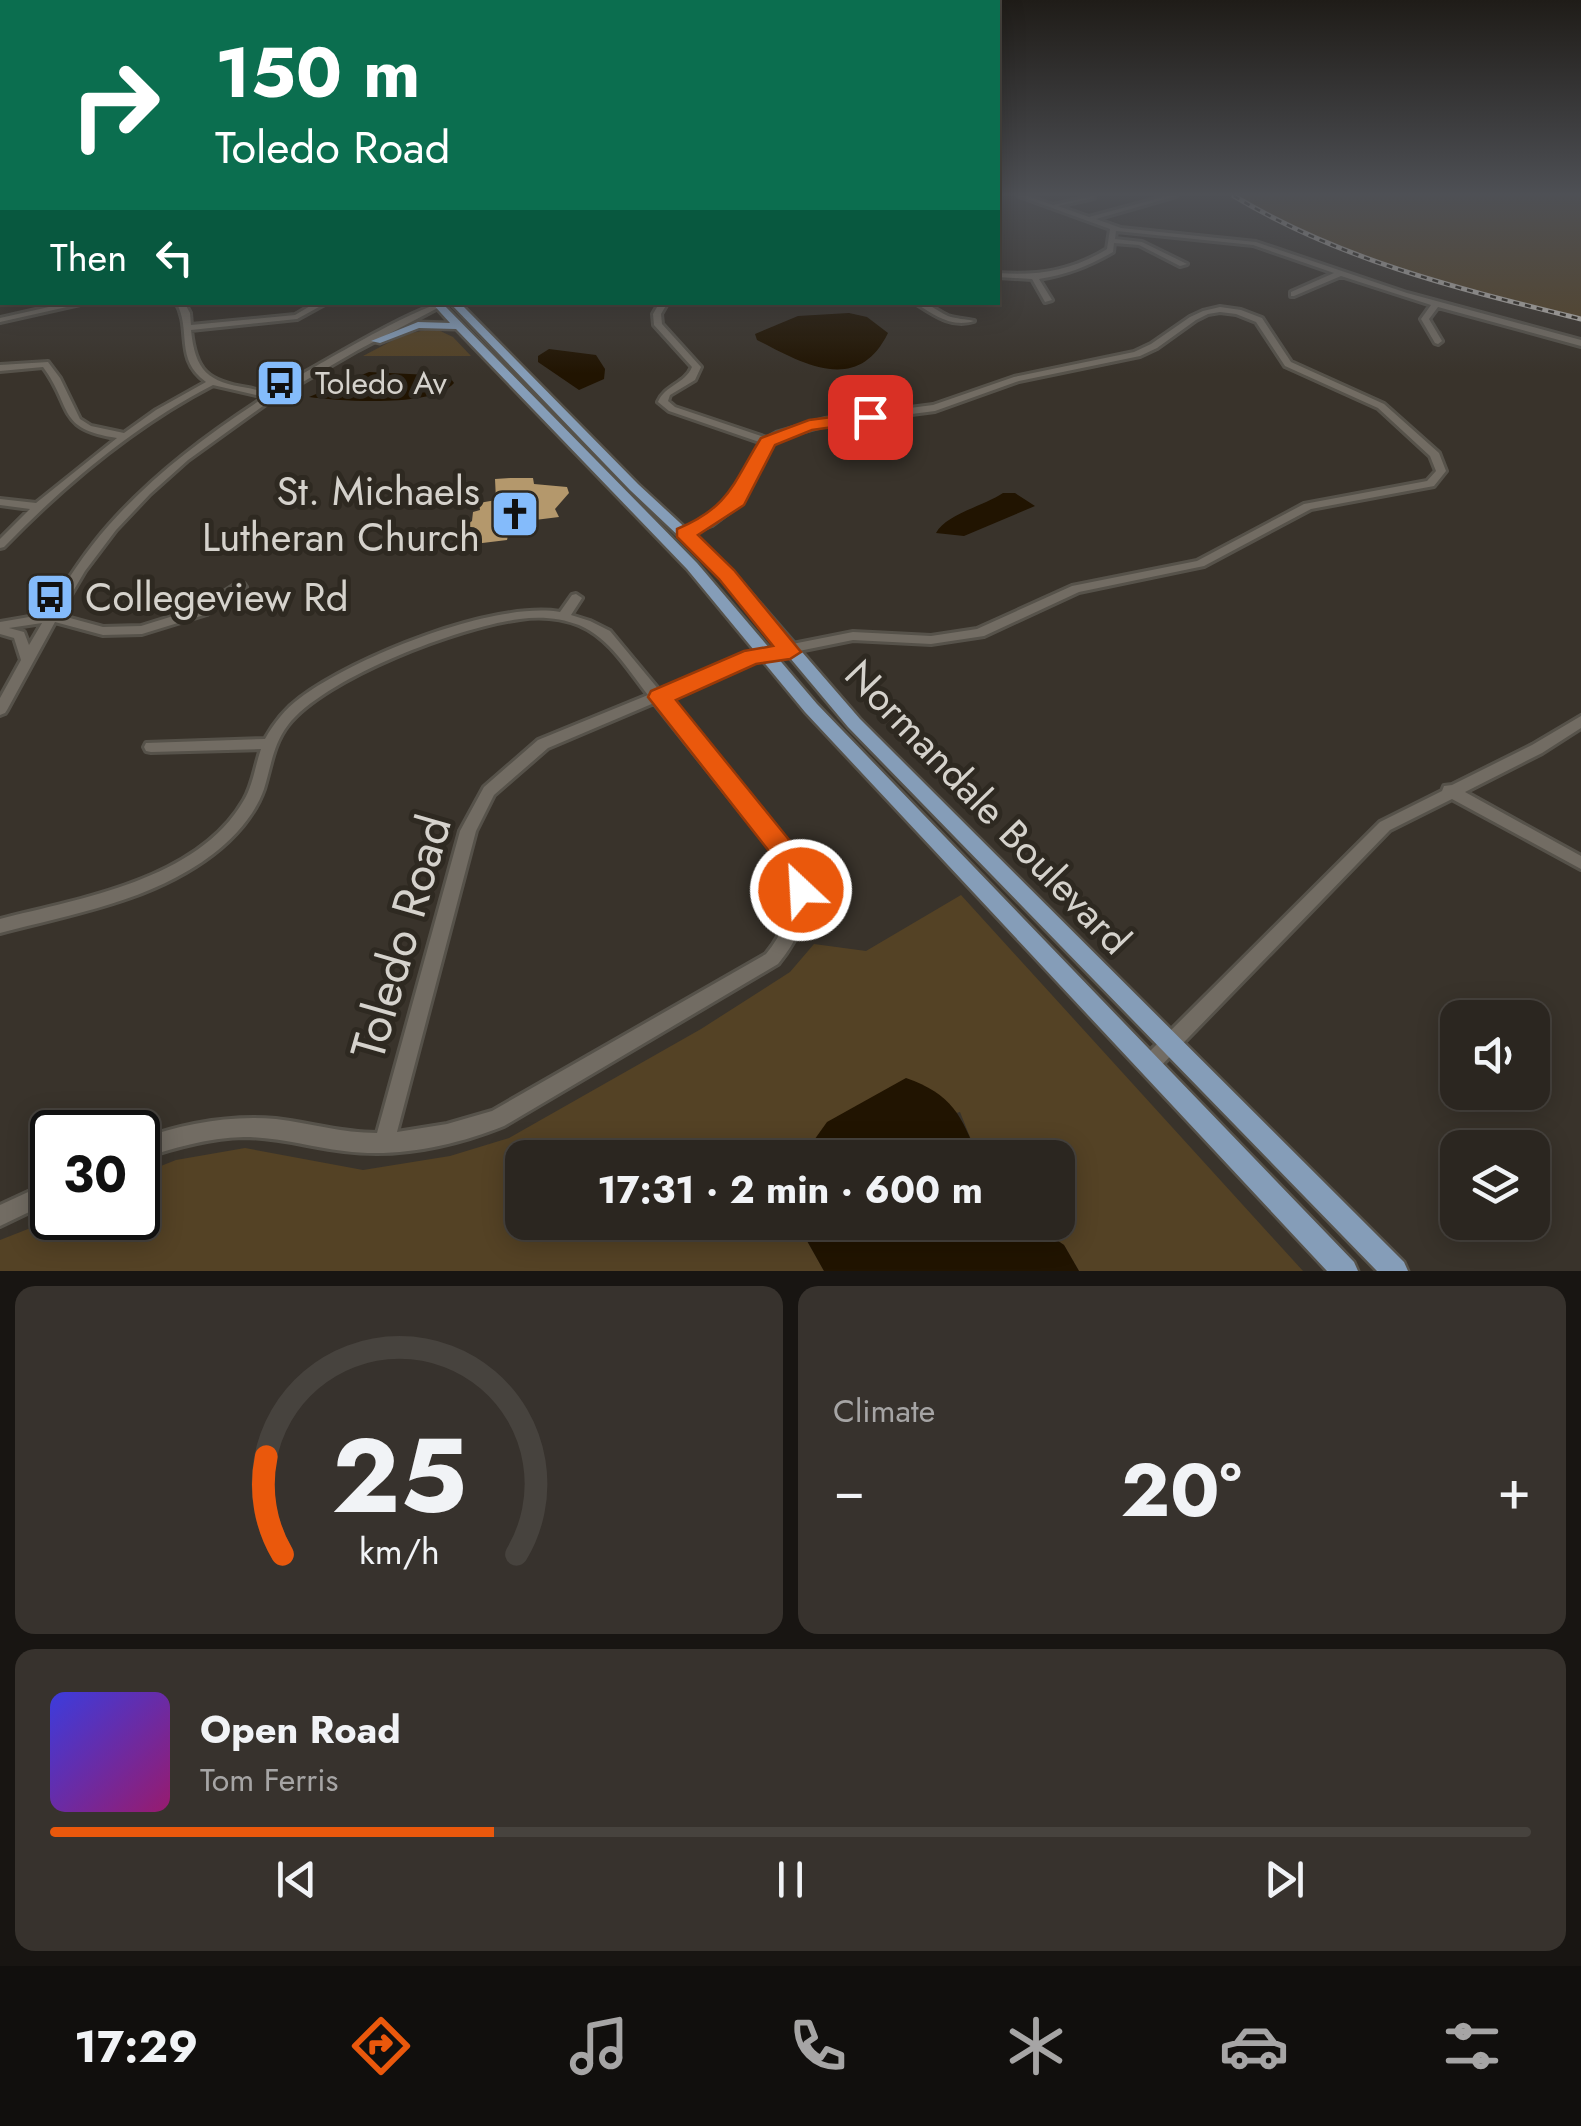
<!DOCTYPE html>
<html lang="en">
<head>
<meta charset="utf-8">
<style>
	body { margin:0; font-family:Jost,sans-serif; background:#37322d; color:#f1f3f6; height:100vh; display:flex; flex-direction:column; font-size:38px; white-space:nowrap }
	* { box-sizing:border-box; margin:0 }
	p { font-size:32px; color:#a6a5a5 }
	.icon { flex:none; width:55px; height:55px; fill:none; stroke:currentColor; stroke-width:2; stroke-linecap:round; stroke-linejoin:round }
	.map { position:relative; height:1271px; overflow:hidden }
	.sheet { display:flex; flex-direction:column; gap:15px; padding:15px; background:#181512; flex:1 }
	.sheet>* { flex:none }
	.hud { position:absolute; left:0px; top:0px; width:1000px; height:305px; box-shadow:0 5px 25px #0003,0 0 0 2px #47433e; background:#0b6e4f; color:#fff; overflow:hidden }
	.controls { position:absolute; left:1440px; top:1000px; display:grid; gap:20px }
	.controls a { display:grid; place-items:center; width:110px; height:110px; border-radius:20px; background:#2b2620; box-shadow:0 5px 25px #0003,0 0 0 2px #47433e; font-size:50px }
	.speed { position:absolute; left:30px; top:1110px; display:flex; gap:20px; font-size:50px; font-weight:700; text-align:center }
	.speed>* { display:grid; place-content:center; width:130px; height:130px; border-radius:50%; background:#2b2620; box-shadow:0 5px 25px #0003,0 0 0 2px #47433e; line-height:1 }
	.speed .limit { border:5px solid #111; border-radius:15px; background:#fff; color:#111 }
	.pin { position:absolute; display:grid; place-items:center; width:85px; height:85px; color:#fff; margin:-42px; border-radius:20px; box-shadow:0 5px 15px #0006 }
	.me { position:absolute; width:110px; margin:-55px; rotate:335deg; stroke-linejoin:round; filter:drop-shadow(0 0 8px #0008) }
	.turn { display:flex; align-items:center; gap:35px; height:210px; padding:0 50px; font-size:45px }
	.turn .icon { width:130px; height:130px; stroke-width:2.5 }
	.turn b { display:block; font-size:70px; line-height:85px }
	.then { display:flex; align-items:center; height:95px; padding:0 50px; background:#0003; gap:20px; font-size:38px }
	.big { font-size:75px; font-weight:700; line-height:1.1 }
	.sheet .widget { flex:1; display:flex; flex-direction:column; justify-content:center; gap:15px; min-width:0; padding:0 35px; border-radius:20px; background:#37322d }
	.sheet .dial { align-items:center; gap:0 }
	.dial svg { height:260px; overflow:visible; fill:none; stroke:#47433e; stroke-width:7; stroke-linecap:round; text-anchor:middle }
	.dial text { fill:#f1f3f6; stroke:none }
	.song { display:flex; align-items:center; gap:30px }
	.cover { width:120px; height:120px; border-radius:15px; background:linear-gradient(135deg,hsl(240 70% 55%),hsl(320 70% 35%)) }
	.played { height:10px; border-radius:5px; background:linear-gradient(90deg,#ea580c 30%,#47433e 30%) }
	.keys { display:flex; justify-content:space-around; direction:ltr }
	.heat { display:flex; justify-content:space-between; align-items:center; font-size:55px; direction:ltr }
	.sheet .tiles { flex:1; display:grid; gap:15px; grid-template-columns:1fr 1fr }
	.widget:last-child { grid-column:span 2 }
	.trip { position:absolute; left:505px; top:1140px; width:570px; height:100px; border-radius:20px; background:#2b2620; box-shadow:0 5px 25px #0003,0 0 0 2px #47433e; font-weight:700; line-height:100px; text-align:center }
	.menu { display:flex; height:160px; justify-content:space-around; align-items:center; background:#110f0d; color:#a6a5a5 }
	.menu .icon { width:70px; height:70px }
	.menu .on { color:#ea580c }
	.menu b { font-size:45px; color:#f1f3f6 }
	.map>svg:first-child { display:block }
	.green { fill:#544225 }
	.water { fill:#211401 }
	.building { fill:#b4986c }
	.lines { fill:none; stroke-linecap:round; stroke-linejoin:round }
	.minor-casing { stroke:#56524a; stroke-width:6 }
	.major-casing { stroke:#56524a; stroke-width:5 }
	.minor { fill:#726c63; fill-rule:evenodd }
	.major { fill:#859db8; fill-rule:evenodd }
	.rail-casing { stroke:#b8b4ae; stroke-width:5 }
	.rail { stroke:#2e2921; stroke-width:2.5; stroke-dasharray:6; stroke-linecap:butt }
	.route { fill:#ea580c; stroke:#983908; stroke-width:2.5 }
	.labels { text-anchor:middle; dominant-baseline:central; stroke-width:10; stroke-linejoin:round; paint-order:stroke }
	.far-poi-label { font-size:32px; fill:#d5d2cc; stroke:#2e2921; text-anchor:start }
	.poi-label { font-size:40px; fill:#d5d2cc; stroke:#2e2921; text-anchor:end }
	.street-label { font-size:40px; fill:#d5d2cc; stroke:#2e2921 }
	.near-street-label { font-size:48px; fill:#d5d2cc; stroke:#2e2921 }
</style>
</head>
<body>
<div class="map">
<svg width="1581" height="1271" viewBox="0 0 1581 1271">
	<rect width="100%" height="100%" fill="#39332b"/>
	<g class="green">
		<path d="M 1239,196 L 1581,196 L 1581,317 C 1465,288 1340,263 1239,196 Z"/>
		<path d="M 434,328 L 453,337 L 471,356 L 363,356 L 403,335 Z"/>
		<path d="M 961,895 L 1303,1271 L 1079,1271 L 1064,1245 L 1032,1223 L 1058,1222 L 1058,1158 L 978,1157 L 960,1112 L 803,1153 L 802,1157 L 522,1158 L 522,1222 L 797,1223 L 824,1271 L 0,1271 L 0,1240 L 56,1218 L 138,1218 L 138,1175 L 176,1160 L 245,1148 L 363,1170 L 450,1156 L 509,1138 L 701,1029 L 790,972 L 814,944 L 866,951 Z"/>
	</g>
	<g class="water">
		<path d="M 849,313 L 867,317 L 888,333 C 857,396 802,363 757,340 L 755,334 L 798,316 Z"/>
		<path d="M 549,349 L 596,355 L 605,369 L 604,379 L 579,390 L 538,362 L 538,356 Z"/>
		<path d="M 369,372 L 449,376 L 454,383 C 433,408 340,401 309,397 Z"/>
		<path d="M 1003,493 L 1015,493 L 1035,506 L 964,536 L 936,533 C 946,514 984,506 1003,493 Z"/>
		<path d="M 906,1078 C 952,1094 961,1115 978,1157 L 802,1157 L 827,1122 Z"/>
		<path d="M 797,1223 L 1032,1223 L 1064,1245 L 1079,1271 L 824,1271 Z"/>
	</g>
	<path class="building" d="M 510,478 L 533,478 L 534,484 L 567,487 L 569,493 L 555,509 L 559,517 L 527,521 L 509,531 L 507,540 L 466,545 L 461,529 L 472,521 L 473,512 L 480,510 L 479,503 L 496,500 L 495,479 Z"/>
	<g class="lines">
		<g class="minor-casing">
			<g id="minor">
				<path d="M 1019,196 L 1027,196 L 1053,205 L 1094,196 L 1094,198 L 1058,206 L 1089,217 L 1167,196 L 1176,196 L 1096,219 L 1121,228 L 1256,242 L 1407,293 L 1581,340 L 1581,346 L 1438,307 L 1429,319 L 1442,341 L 1438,344 L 1435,343 L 1421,319 L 1431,305 L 1341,276 L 1294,296 L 1291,296 L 1291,292 L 1334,273 L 1253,245 L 1116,231 L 1115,239 L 1142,242 L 1187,264 L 1180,266 L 1139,245 L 1114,243 L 1113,252 C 1089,266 1066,275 1039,279 L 1052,300 L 1045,302 L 1032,279 L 998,277 L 998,273 C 1038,276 1071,271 1107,249 L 1110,229 Z"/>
				<path d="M 0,234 L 2,234 L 2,238 L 0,239 Z"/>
				<path d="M 71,302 L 89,302 L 0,322 L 0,318 Z"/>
				<path d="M 176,302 L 184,302 L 190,313 L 191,325 L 295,315 L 317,302 L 328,302 L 297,319 L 191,330 C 195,371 208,382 248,388 C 254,389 265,393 271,392 C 281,391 295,378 304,373 C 331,358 424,302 449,302 L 358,350 L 270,401 L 188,460 L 150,494 L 116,530 L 85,571 L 59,615 L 103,627 L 141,626 L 199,608 L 236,584 L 244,584 L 246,587 L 244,590 L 207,614 L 142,634 L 103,635 L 55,622 L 7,710 L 5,713 L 0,715 L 0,698 L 21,660 L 14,638 L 0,634 L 0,622 L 47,614 C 65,583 85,552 109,525 C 154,474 208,434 265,397 L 213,385 C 134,426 66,483 4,547 L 0,548 L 0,539 L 30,509 L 0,505 L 0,499 L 36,503 L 117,438 C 56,429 73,407 43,367 L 0,371 L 0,365 L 48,362 L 60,378 L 80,419 L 91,426 L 124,433 L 156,410 L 206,382 C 174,359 192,330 176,302 ZM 42,623 L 29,645 L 24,632 L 9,628 Z"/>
				<path d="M 660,302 L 668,302 L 661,314 L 662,324 L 701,367 L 695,380 L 670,395 L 668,401 L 675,407 L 767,438 L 776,433 L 825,419 L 933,405 L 1014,377 L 1134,352 L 1151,344 L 1190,317 L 1203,311 L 1220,307 L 1241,310 L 1262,318 L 1291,362 L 1384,404 L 1439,453 L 1446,471 L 1434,486 L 1311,509 L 1204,566 L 1079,592 L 984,636 L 931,644 L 853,640 L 755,660 L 665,698 L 805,870 C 811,907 802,935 778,964 L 504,1126 C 454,1146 397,1158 344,1151 C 310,1147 278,1137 244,1137 C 207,1138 172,1148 138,1160 L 138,1140 C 182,1124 228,1115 276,1119 C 310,1123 342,1133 377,1133 L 460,831 L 484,787 L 538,740 L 648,695 C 628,670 610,638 579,625 C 561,618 540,616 520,619 C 459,627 326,677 288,725 C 273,744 271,767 264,789 C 255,815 234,838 213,854 C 152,901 72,914 0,933 L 0,919 C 81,898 198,880 244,800 C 253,785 255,766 261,749 L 151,752 L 146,751 L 144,747 L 146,743 L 265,739 C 274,723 285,709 300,698 C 354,657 493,601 560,612 L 572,595 L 576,594 L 582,598 L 571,615 L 590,621 L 610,631 L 659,690 L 747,653 L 853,632 L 931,636 L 977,629 L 1072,586 L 1197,561 L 1304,504 L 1427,481 L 1436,471 L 1430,456 L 1378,408 L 1285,366 L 1256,322 L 1236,314 L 1220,312 L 1208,314 L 1196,320 L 1157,348 L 1140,356 L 1019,381 L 935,411 L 826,425 L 782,437 L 772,444 L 741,503 L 712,525 L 684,536 L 680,535 L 678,533 L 680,531 L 704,521 L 733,499 L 762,443 L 669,411 L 658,402 C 665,385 685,384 692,367 L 654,325 L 653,314 ZM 654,703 L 789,872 C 794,905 787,928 766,954 L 492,1111 L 447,1124 L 397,1132 L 476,831 L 494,795 L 548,748 Z"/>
				<path d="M 914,302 C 929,302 935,310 948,316 C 956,319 966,319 974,321 C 951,328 934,315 914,302 Z"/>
				<path d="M 1581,716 L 1581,728 L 1542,753 L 1465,792 L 1581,856 L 1581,869 L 1452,799 L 1390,830 L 1156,1071 L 1149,1074 L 1142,1071 L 1140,1065 L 1142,1059 L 1380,822 L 1442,791 L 1444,786 L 1452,785 L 1532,745 Z"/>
				<path d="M 52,1181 L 52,1201 L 0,1226 L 0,1205 Z"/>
			</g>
		</g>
		<g class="major-casing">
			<g id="major">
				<path d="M 431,302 L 441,302 L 697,563 L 817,704 L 1354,1262 L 1358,1271 L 1327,1271 L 805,712 L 687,569 L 456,329 L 419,328 L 380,343 L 371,341 L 418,322 L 450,323 Z"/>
				<path d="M 449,302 L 459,302 L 638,484 L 732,571 L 860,719 L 1404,1262 L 1408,1271 L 1377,1271 L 848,727 L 722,577 L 630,490 Z"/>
			</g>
		</g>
		<use href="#minor" class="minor"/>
		<use href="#major" class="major"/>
		<g class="rail-casing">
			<path id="rail" d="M 1234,196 C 1342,261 1460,289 1581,319"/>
		</g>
		<use href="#rail" class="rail"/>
	</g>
	<linearGradient id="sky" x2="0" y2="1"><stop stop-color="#1f1c18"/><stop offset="0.52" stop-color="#4e5055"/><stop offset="1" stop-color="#4e5055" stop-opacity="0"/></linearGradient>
	<rect width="1581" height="374" fill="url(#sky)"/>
	<path class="route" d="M 870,412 L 876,413 L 876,421 L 812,430 L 775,445 L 744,505 L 698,535 L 734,570 L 801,652 L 790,659 L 756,664 L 676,700 L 807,862 L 816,890 L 811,899 L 801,902 L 791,899 L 776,860 L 648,697 L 651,691 L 744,651 L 773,646 L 719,579 L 677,537 L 677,529 C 730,507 733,483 761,438 L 809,420 Z"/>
	<defs>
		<g id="bus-square" transform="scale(2.5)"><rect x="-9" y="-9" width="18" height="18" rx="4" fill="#84bbfb" stroke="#2e2921"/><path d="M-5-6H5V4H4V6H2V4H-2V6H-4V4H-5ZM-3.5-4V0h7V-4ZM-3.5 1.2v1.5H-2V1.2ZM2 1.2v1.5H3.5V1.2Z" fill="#111"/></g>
		<g id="church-square" transform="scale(2.5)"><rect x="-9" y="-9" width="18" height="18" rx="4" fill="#84bbfb" stroke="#2e2921"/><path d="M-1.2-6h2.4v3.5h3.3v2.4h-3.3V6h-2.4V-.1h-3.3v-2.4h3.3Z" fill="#111"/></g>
	</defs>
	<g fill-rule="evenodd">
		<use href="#bus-square" x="280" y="383"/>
		<use href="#church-square" x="515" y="514"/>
		<use href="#bus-square" x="50" y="597"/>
	</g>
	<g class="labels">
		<g class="far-poi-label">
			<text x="315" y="383">Toledo Av</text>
		</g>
		<g class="poi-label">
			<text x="480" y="491">St. Michaels<tspan x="480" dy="46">Lutheran Church</tspan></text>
			<text x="85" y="597" text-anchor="start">Collegeview Rd</text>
		</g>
		<g class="street-label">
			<text transform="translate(988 807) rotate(46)">Normandale Boulevard</text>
		</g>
		<g class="near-street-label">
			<text transform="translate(401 937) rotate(-74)">Toledo Road</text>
		</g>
	</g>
</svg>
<div class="controls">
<a><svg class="icon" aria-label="sound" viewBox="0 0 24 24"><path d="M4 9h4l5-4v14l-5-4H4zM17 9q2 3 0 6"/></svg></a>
<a><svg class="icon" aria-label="layers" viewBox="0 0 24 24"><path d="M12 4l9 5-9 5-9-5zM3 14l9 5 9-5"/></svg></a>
</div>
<div class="speed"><div class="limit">30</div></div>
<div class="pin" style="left:870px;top:417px;background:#d93025"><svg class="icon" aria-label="arrive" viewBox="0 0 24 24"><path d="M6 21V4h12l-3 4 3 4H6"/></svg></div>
<svg class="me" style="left:801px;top:890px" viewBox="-20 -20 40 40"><circle r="17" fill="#ea580c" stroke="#fff" stroke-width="3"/><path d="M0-11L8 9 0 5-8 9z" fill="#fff"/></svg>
<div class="trip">17:31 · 2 min · 600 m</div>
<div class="hud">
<div class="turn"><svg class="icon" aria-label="right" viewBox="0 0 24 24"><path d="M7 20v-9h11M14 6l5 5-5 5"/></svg><div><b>150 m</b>Toledo Road</div></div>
<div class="then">Then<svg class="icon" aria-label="left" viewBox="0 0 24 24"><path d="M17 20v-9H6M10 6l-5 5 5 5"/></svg></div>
</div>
</div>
<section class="sheet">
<div class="tiles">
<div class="widget dial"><svg viewBox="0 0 100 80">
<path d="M14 69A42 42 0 1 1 86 69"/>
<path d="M14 69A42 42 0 0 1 9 39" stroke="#ea580c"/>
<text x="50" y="56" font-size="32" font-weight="700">25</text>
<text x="50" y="72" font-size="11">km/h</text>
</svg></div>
<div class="widget"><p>Climate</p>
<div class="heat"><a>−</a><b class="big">20°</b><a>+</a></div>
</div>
<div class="widget">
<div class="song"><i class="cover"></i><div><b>Open Road</b><p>Tom Ferris</p></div></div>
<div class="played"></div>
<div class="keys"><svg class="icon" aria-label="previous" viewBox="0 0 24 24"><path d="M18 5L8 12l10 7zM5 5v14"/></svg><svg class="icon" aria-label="pause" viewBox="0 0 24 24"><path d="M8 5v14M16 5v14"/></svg><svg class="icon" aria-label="next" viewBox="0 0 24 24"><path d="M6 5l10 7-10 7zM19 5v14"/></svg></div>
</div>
</div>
</section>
<nav class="menu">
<b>17:29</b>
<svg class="icon on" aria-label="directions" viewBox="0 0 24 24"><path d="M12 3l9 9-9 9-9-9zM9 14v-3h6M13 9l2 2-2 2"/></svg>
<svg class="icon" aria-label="music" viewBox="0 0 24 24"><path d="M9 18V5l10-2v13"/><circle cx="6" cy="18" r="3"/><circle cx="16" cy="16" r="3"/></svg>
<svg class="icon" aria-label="phone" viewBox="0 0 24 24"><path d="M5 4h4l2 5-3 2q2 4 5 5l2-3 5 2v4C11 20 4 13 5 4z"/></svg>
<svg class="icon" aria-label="climate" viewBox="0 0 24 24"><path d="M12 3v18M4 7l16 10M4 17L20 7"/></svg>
<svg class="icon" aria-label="car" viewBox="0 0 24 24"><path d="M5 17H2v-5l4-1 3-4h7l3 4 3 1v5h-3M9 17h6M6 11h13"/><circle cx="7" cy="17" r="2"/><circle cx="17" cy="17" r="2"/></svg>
<svg class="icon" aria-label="filters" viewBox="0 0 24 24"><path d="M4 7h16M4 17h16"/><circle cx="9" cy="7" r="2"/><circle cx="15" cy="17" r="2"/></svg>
</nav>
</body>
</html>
